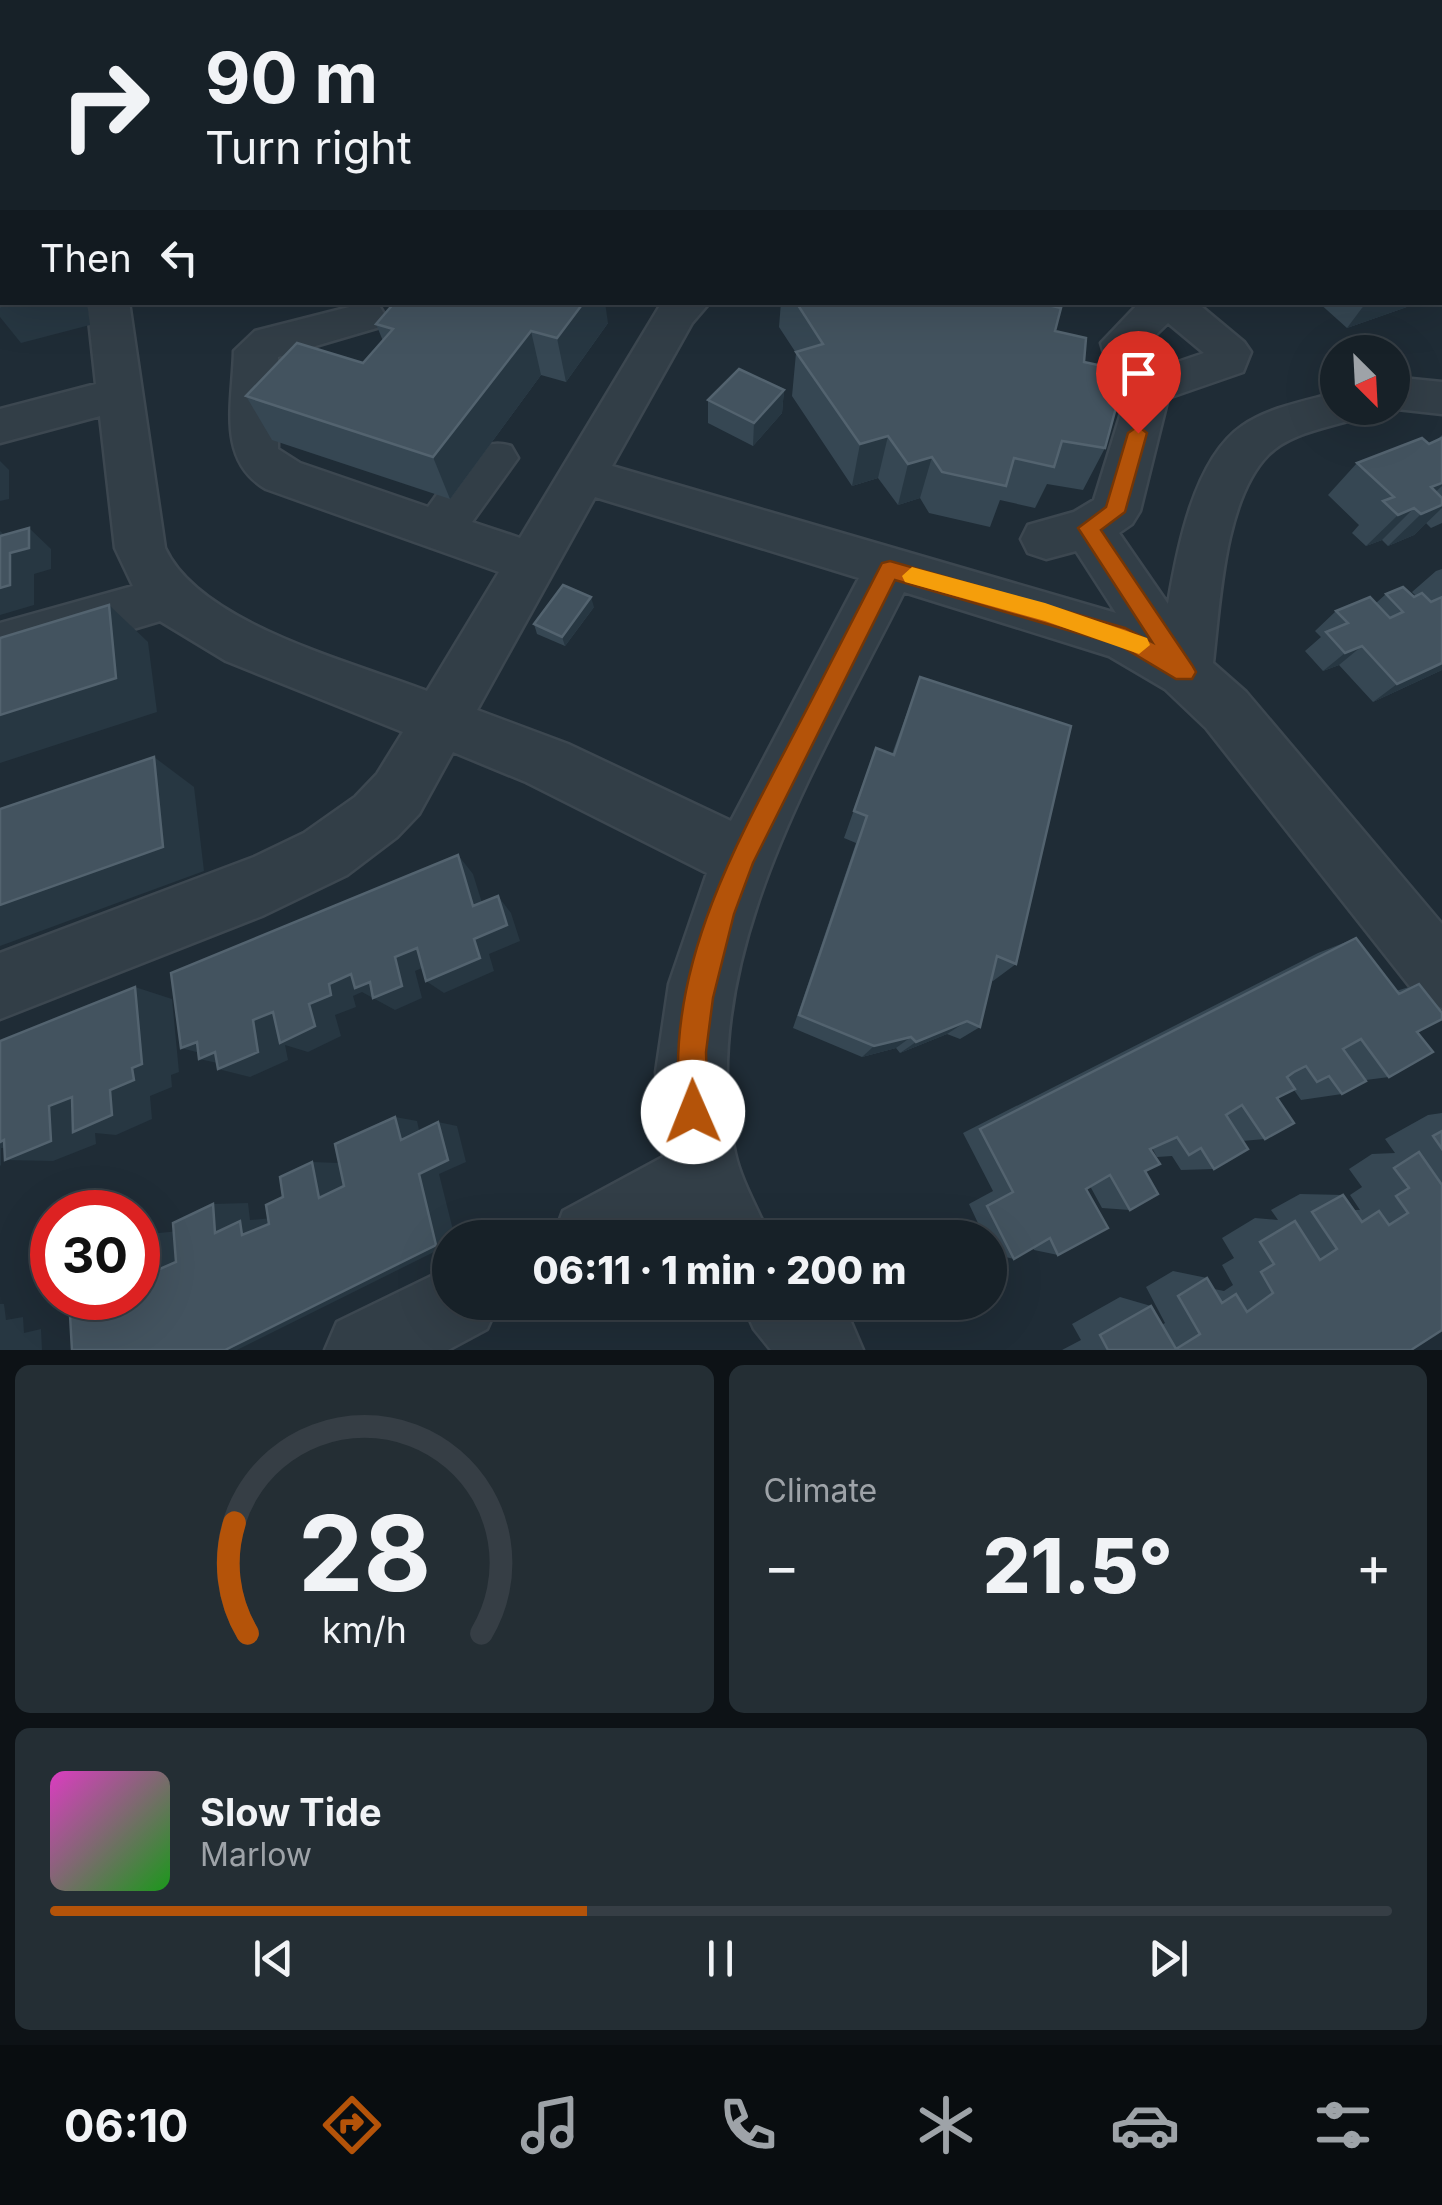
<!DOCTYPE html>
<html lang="en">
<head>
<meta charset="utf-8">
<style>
	body { margin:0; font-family:Inter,sans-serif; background:#242e34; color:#f1f3f6; height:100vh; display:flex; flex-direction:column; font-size:38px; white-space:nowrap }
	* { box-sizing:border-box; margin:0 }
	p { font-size:32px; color:#9ea3a8 }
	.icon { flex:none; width:55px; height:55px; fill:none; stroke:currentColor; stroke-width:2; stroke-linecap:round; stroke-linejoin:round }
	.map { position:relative; height:1350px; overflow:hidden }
	.sheet { display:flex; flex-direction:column; gap:15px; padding:15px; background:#0d1216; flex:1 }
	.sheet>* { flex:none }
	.hud { position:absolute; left:0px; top:0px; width:1442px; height:305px; box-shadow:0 10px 40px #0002,0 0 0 2px #363e45; background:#172128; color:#f1f3f6; overflow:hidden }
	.needle { width:65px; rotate:156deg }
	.controls { position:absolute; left:1320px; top:335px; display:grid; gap:20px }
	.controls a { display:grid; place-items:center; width:90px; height:90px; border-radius:50%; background:#172128; box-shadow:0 10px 40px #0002,0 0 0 2px #363e45; font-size:50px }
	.speed { position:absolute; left:30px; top:1190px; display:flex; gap:20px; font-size:50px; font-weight:700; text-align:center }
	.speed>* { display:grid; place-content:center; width:130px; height:130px; border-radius:50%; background:#172128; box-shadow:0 10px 40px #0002,0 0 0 2px #363e45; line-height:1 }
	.speed .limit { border:15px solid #d22; background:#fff; color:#111 }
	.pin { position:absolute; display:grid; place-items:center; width:85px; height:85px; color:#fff; margin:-102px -42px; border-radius:50% 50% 50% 0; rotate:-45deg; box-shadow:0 0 10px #0007 }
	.pin .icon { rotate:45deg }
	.me { position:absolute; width:110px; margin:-55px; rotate:359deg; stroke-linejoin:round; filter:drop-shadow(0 0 8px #0008) }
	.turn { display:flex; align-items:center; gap:35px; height:210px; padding:0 40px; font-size:45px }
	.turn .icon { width:130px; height:130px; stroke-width:2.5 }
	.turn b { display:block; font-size:70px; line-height:85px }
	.then { display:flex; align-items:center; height:95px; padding:0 40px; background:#0003; gap:20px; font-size:38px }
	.big { font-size:75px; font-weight:800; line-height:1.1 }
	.sheet .tile { flex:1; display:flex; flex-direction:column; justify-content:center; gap:15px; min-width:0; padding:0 35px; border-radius:15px; background:#242e34 }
	.sheet .dial { align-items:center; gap:0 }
	.dial svg { height:260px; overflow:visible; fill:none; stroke:#363e45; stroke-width:7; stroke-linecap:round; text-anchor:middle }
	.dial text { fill:#f1f3f6; stroke:none }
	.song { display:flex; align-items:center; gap:30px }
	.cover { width:120px; height:120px; border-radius:15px; background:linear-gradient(135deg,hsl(310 70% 55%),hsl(120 70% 35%)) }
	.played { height:10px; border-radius:5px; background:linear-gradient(90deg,#b45309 40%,#363e45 40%) }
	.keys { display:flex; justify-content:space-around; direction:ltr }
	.heat { display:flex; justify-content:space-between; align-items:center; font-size:55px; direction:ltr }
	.sheet .tiles { flex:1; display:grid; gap:15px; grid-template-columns:1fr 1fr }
	.tile:last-child { grid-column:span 2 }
	.trip { position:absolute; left:432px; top:1220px; width:575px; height:100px; border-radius:50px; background:#172128; box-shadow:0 10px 40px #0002,0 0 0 2px #363e45; font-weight:800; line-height:100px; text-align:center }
	.tab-bar { display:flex; height:160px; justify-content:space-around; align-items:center; background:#090d10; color:#9ea3a8 }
	.tab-bar .icon { width:70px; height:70px }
	.tab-bar .current { color:#b45309 }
	.tab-bar b { font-size:45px; color:#f1f3f6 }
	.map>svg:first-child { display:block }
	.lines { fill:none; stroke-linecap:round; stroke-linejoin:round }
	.minor-casing { stroke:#3c4750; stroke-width:5 }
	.minor { fill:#323e47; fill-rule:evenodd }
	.wall { fill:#364753 }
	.shaded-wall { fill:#273742 }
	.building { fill:#43535f; stroke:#53636f; stroke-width:2.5 }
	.route { fill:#b45309; stroke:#753606; stroke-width:2.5 }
	.slow { fill:#f59e0b }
</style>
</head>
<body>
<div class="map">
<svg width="1442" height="1350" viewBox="0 0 1442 1350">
	<rect width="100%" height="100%" fill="#1f2c36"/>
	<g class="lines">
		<g class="minor-casing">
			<g id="minor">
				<path d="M 1260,0 L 1293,0 L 1294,2 L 1261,2 Z"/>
				<path d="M 1311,0 L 1344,0 L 1345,2 L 1312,2 Z"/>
				<path d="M 2,35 L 2,55 L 0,56 L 0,36 Z"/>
				<path d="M 1440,60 L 1442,61 L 1442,81 L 1440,80 Z"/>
				<path d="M 87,302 L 129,302 L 165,548 C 200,624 352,662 427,691 L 499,572 L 266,489 C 216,460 233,402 234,351 L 255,331 L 365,303 L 380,307 L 386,317 L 380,327 L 278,357 L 278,449 L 300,463 L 428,507 C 450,479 471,433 511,446 L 518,458 L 472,522 L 520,538 L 661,304 L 710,302 L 692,323 L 612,466 L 1116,613 L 1076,551 L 1046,559 L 1028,553 L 1021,539 L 1028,525 L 1074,512 L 1094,500 L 1130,384 C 1113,372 1106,363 1101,343 L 1140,302 L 1196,302 L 1244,342 L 1251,352 L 1243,372 L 1168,398 L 1140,511 L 1132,524 L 1119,533 L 1168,604 C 1177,550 1194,459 1242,426 C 1269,407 1306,401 1338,392 L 1338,408 L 1360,408 L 1354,419 C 1326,428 1290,433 1268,455 C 1224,500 1220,603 1213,663 L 1246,692 L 1442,924 L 1442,1008 L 1419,998 L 1206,728 L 1165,689 L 1109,656 L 904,592 C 821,759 693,959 735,1153 C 741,1181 759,1211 770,1238 L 695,1238 L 690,1224 L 665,1238 L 553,1238 L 563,1211 L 663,1157 L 656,1072 L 669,984 L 707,873 L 526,782 L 453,752 L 419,814 L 397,837 L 347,875 L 262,916 L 0,1019 L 0,953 L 254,857 L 304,833 L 355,797 L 377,774 L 403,732 L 226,661 L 160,621 L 0,669 L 0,623 L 133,586 L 115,548 L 100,416 L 0,443 L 0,409 L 96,384 ZM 1168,323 L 1204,353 L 1166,366 L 1146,352 L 1144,346 ZM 595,497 L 859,578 L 731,821 L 568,744 L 477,710 Z"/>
				<path d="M 1392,377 L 1442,382 L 1442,414 L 1388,408 L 1392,408 Z"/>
				<path d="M 450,1267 L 450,1302 L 499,1302 L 487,1329 L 448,1350 L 325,1350 L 337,1322 Z"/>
				<path d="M 742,1302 L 834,1302 L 851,1322 L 863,1350 L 771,1350 L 754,1329 Z"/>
			</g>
		</g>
		<use href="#minor" class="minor"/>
	</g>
	<g class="wall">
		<path d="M 1087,0 L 1145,0 L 1144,2 L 1090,2 Z"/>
		<path d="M 1442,108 L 1442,176 L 1440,174 L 1440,109 Z"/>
		<path d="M 781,302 L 1035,302 L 1055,331 L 1084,362 L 1105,448 L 1083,490 L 1047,484 L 1035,508 L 1000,500 L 990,527 L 929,513 L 920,498 L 898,505 L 878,478 L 852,486 L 792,396 L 796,353 L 779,327 Z"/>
		<path d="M 1318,302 L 1421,302 L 1347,328 Z"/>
		<path d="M 608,323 L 566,382 L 541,375 L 450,499 L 272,440 L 246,396 L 363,363 L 383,341 L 376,324 Z"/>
		<path d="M 784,390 L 782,413 L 753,446 L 708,423 L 708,400 Z"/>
		<path d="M 1442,435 L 1442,523 L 1431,528 L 1426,523 L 1414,535 L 1388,546 L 1382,540 L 1366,546 L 1352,533 L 1359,525 L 1328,495 L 1357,463 L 1429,444 L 1436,441 Z"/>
		<path d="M 1442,569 L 1442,670 L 1373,702 L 1339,665 L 1323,671 L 1305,651 L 1321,637 L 1315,631 L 1336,611 L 1376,603 L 1386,594 L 1414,597 L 1416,596 L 1412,592 L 1436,571 Z"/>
		<path d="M 594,607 L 565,646 L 537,634 L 534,624 Z"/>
		<path d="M 920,677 L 1016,964 L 993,981 L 991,980 L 980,1027 L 960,1039 L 947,1034 L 900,1053 L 896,1048 L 862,1057 L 793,1028 L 856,843 L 844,838 L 876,748 L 892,754 Z"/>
		<path d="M 1356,938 L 1396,991 L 1419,984 L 1417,1032 L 1389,1077 L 1366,1080 L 1342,1094 L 1301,1100 L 1294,1090 L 1277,1098 L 1265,1139 L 1242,1141 L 1214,1169 L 1181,1170 L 1172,1156 L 1157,1157 L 1152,1148 L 1150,1149 L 1145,1171 L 1130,1210 L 1102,1208 L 1090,1186 L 1086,1189 L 1058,1255 L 1034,1250 L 1033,1248 L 1014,1259 L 993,1254 L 990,1248 L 990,1238 L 985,1238 L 969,1204 L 993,1191 L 963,1133 L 1318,953 Z"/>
		<path d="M 1442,1113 L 1442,1330 L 1411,1350 L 1062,1350 L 1081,1340 L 1072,1324 L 1120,1297 L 1151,1306 L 1162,1325 L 1165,1323 L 1146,1287 L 1173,1271 L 1207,1278 L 1214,1289 L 1224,1291 L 1233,1285 L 1222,1265 L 1234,1258 L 1222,1238 L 1255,1218 L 1278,1220 L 1271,1210 L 1300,1194 L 1343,1195 L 1353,1210 L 1360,1210 L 1350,1195 L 1362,1187 L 1349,1169 L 1372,1154 L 1395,1153 L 1385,1139 L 1428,1115 Z"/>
	</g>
	<g class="shaded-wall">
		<path d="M 346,0 L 532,0 L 519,2 L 333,2 Z"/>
		<path d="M 631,0 L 708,0 L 696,2 L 631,2 Z"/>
		<path d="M 1108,0 L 1145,0 L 1144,2 L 1108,2 Z"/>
		<path d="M 14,302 L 87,302 L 90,325 L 21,343 L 0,317 L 0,306 Z"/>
		<path d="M 584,302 L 605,302 L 608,323 L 566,382 L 557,338 Z"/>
		<path d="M 1368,302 L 1421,302 L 1347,328 L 1365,304 Z"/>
		<path d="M 531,331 L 541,375 L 450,499 L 433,457 Z"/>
		<path d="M 784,390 L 782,413 L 753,446 L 754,423 Z"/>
		<path d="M 888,436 L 878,478 L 852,486 L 860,444 Z"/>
		<path d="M 932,457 L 920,498 L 898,505 L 908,464 Z"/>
		<path d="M 0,461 L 9,470 L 9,499 L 0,501 Z"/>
		<path d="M 1442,483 L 1442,486 L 1416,510 L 1414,508 L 1382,540 L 1366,546 L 1398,515 L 1431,487 Z"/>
		<path d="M 1442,505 L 1442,508 L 1414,535 L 1388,546 L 1421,514 Z"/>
		<path d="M 29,528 L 51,549 L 51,569 L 34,574 L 34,605 L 0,615 L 0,531 L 21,550 Z"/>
		<path d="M 591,597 L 594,607 L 565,646 L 562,637 Z"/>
		<path d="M 109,605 L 148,642 L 157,712 L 0,763 L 0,715 Z"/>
		<path d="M 1362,646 L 1339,665 L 1323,671 L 1345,653 Z"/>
		<path d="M 1442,663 L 1442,670 L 1373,702 L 1397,684 Z"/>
		<path d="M 154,757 L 194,787 L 204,871 L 0,946 L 0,905 Z"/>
		<path d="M 458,855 L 473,874 L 488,922 L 473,906 Z"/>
		<path d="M 498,896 L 511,913 L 520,941 L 489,954 L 494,971 L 444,993 L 426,981 L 474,939 Z"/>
		<path d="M 417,948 L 436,962 L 415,971 L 422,998 L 395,1010 L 362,992 L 353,996 L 356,1007 L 335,1015 L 341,1036 L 308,1052 L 285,1045 L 288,1060 L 250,1077 L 218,1069 L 227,1065 L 199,1059 L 208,1055 L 181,1048 L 273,1012 L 309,1004 L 329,984 Z"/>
		<path d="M 135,987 L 172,999 L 179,1072 L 171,1075 L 172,1087 L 150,1096 L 152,1119 L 116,1135 L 95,1133 L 96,1144 L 53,1161 L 5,1160 L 31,1149 L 1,1148 L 1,1165 L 0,1166 L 0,1130 L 72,1097 L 110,1090 L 132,1068 Z"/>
		<path d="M 967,1021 L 947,1034 L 900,1053 L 916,1042 Z"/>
		<path d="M 911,1037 L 896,1048 L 862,1057 L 874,1046 Z"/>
		<path d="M 395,1117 L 417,1121 L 422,1143 L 401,1140 Z"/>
		<path d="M 438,1122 L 457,1126 L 466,1162 L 439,1174 L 455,1238 L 450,1238 L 450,1244 L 237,1350 L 225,1350 L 419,1174 Z"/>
		<path d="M 312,1162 L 340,1163 L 346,1197 L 319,1198 Z"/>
		<path d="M 248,1203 L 250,1220 L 273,1218 L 275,1232 L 242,1235 L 215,1233 L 213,1204 Z"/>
		<path d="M 189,1230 L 193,1265 L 153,1272 L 149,1234 Z"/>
		<path d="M 0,1304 L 4,1304 L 6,1320 L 23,1317 L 24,1333 L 41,1329 L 42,1350 L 0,1350 Z"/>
	</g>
	<g class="building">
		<path d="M 217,0 L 255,0 L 255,2 L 203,2 Z"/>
		<path d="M 322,0 L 346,0 L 333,2 L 323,2 Z"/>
		<path d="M 889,0 L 982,0 L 985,2 L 878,2 Z"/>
		<path d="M 1232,0 L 1273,0 L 1277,2 L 1221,2 Z"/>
		<path d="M 2,56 L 2,185 L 0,186 L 0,57 Z"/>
		<path d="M 0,197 L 2,197 L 2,302 L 14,302 L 0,306 Z"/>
		<path d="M 395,302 L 584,302 L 557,338 L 531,331 L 433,457 L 246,396 L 297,343 L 363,363 L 393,329 L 376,324 Z"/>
		<path d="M 796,302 L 1035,302 L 1061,308 L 1055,331 L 1086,338 L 1084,362 L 1126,371 L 1105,448 L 1062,441 L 1054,467 L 1014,458 L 1006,486 L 942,472 L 932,457 L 908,464 L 888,436 L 860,444 L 796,352 L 823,344 Z"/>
		<path d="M 739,369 L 784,390 L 754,423 L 708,400 Z"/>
		<path d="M 1422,438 L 1429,444 L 1442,438 L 1442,483 L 1431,487 L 1442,498 L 1442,505 L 1421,514 L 1414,508 L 1398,515 L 1383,501 L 1394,497 L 1357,463 Z"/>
		<path d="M 29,528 L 29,548 L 10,553 L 10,585 L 0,588 L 0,536 Z"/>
		<path d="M 563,585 L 591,597 L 562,637 L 534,624 Z"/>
		<path d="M 1403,587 L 1414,597 L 1422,593 L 1431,602 L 1442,597 L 1442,663 L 1397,684 L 1362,646 L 1345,653 L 1326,632 L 1348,623 L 1336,611 L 1370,597 L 1390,618 L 1403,612 L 1386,594 Z"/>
		<path d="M 109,605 L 116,678 L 0,715 L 0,638 Z"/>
		<path d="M 920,677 L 1071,726 L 1016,964 L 997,956 L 980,1027 L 967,1021 L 916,1042 L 911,1037 L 874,1046 L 799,1015 L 867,816 L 854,811 L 876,748 L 894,755 Z"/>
		<path d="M 154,757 L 163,847 L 0,905 L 0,809 Z"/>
		<path d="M 458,855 L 473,906 L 498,896 L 507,925 L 474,939 L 480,958 L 426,981 L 417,948 L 395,957 L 402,986 L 373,998 L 370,982 L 355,988 L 351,974 L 329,984 L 331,995 L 309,1004 L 315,1026 L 280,1043 L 273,1012 L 253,1020 L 258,1052 L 218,1069 L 215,1052 L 199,1059 L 197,1042 L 181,1048 L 171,973 Z"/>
		<path d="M 1356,938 L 1399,994 L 1419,984 L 1442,1013 L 1442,1019 L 1417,1032 L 1433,1052 L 1389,1077 L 1361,1039 L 1343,1049 L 1366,1081 L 1342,1094 L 1329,1076 L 1317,1082 L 1306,1066 L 1294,1072 L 1287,1077 L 1295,1089 L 1277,1098 L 1294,1123 L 1265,1139 L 1242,1105 L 1226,1115 L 1248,1149 L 1214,1169 L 1201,1148 L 1189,1155 L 1177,1137 L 1150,1149 L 1160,1164 L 1145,1171 L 1158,1194 L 1130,1210 L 1110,1175 L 1086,1189 L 1108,1228 L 1058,1255 L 1050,1238 L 1014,1259 L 987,1206 L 1013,1192 L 980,1129 Z"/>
		<path d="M 135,987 L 142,1064 L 132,1068 L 134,1080 L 110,1090 L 112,1115 L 73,1132 L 72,1097 L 49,1106 L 51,1141 L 5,1160 L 4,1140 L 0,1142 L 0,1041 Z"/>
		<path d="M 395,1117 L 401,1140 L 438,1122 L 448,1160 L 419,1174 L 436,1245 L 225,1350 L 72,1350 L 70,1315 L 88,1306 L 87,1298 L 138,1298 L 138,1239 L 149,1234 L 153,1272 L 176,1262 L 173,1223 L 213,1204 L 215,1233 L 240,1221 L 242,1235 L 269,1224 L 266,1205 L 283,1197 L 280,1177 L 312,1162 L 319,1198 L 344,1186 L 335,1144 Z"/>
		<path d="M 1442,1131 L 1442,1149 L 1433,1136 Z"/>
		<path d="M 1419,1152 L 1442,1185 L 1442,1330 L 1411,1350 L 1108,1350 L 1100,1335 L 1151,1306 L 1176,1349 L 1200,1334 L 1178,1296 L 1207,1278 L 1222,1303 L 1236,1294 L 1247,1312 L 1273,1293 L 1261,1272 L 1274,1264 L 1260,1242 L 1295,1221 L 1320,1260 L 1337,1249 L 1312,1212 L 1343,1195 L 1362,1222 L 1379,1211 L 1389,1225 L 1408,1213 L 1396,1196 L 1409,1188 L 1394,1168 Z"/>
	</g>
	<path class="route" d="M 1138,426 L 1147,433 L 1125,512 L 1101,530 L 1192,665 L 1196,672 L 1192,679 L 1176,679 L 1119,645 L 895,580 L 753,863 L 734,914 L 713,998 L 706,1052 L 708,1112 L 703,1123 L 693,1127 L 683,1123 C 676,1106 678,1088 678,1070 C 677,954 734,847 787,747 C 819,686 850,625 882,563 L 890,561 L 1125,628 L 1152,642 L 1078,528 L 1106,507 L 1128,433 Z"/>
	<path class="slow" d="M 912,567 L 1045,603 L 1147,638 L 1150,645 L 1139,654 L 1045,621 L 905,582 L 902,576 Z"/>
</svg>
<div class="controls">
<a><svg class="needle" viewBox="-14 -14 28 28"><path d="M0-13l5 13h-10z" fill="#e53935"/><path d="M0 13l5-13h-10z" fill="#9ea3a8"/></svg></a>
</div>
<div class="speed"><div class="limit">30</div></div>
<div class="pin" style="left:1138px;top:433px;background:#d93025"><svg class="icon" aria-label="arrive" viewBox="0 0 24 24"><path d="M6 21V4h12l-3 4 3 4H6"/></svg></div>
<svg class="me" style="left:693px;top:1112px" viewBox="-20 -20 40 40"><circle r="19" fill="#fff"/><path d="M0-13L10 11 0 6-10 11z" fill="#b45309"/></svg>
<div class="trip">06:11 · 1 min · 200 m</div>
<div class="hud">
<div class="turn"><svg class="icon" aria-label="right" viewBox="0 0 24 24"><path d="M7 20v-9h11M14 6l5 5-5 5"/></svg><div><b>90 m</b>Turn right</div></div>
<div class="then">Then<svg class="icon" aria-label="left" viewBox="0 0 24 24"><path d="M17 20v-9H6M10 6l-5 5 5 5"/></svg></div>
</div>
</div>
<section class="sheet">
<div class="tiles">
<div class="tile dial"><svg viewBox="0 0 100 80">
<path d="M14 69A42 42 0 1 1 86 69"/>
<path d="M14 69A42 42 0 0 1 10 35" stroke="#b45309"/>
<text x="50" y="56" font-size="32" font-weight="700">28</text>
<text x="50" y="72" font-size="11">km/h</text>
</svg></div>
<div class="tile"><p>Climate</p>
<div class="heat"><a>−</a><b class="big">21.5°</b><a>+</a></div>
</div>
<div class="tile">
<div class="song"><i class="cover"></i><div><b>Slow Tide</b><p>Marlow</p></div></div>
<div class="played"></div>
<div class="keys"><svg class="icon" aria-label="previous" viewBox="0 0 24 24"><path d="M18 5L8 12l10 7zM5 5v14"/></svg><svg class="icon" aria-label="pause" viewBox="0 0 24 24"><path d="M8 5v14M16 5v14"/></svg><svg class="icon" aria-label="next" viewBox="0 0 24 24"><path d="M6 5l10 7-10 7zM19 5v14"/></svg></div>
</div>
</div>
</section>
<nav class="tab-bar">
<b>06:10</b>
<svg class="icon current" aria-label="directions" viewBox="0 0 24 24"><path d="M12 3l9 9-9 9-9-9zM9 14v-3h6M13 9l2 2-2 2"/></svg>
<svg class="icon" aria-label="music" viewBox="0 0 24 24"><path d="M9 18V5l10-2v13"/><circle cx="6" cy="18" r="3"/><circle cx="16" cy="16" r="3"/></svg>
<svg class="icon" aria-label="phone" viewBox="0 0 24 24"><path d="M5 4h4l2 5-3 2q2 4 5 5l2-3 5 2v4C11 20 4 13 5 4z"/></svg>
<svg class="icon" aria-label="climate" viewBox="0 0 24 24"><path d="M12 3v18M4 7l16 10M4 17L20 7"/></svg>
<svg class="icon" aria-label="car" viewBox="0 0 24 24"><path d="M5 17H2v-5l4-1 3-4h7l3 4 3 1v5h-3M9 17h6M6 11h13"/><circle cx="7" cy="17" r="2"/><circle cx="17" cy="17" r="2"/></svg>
<svg class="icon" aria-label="filters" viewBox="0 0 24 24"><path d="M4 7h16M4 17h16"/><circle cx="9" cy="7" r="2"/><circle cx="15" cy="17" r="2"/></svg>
</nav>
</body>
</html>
